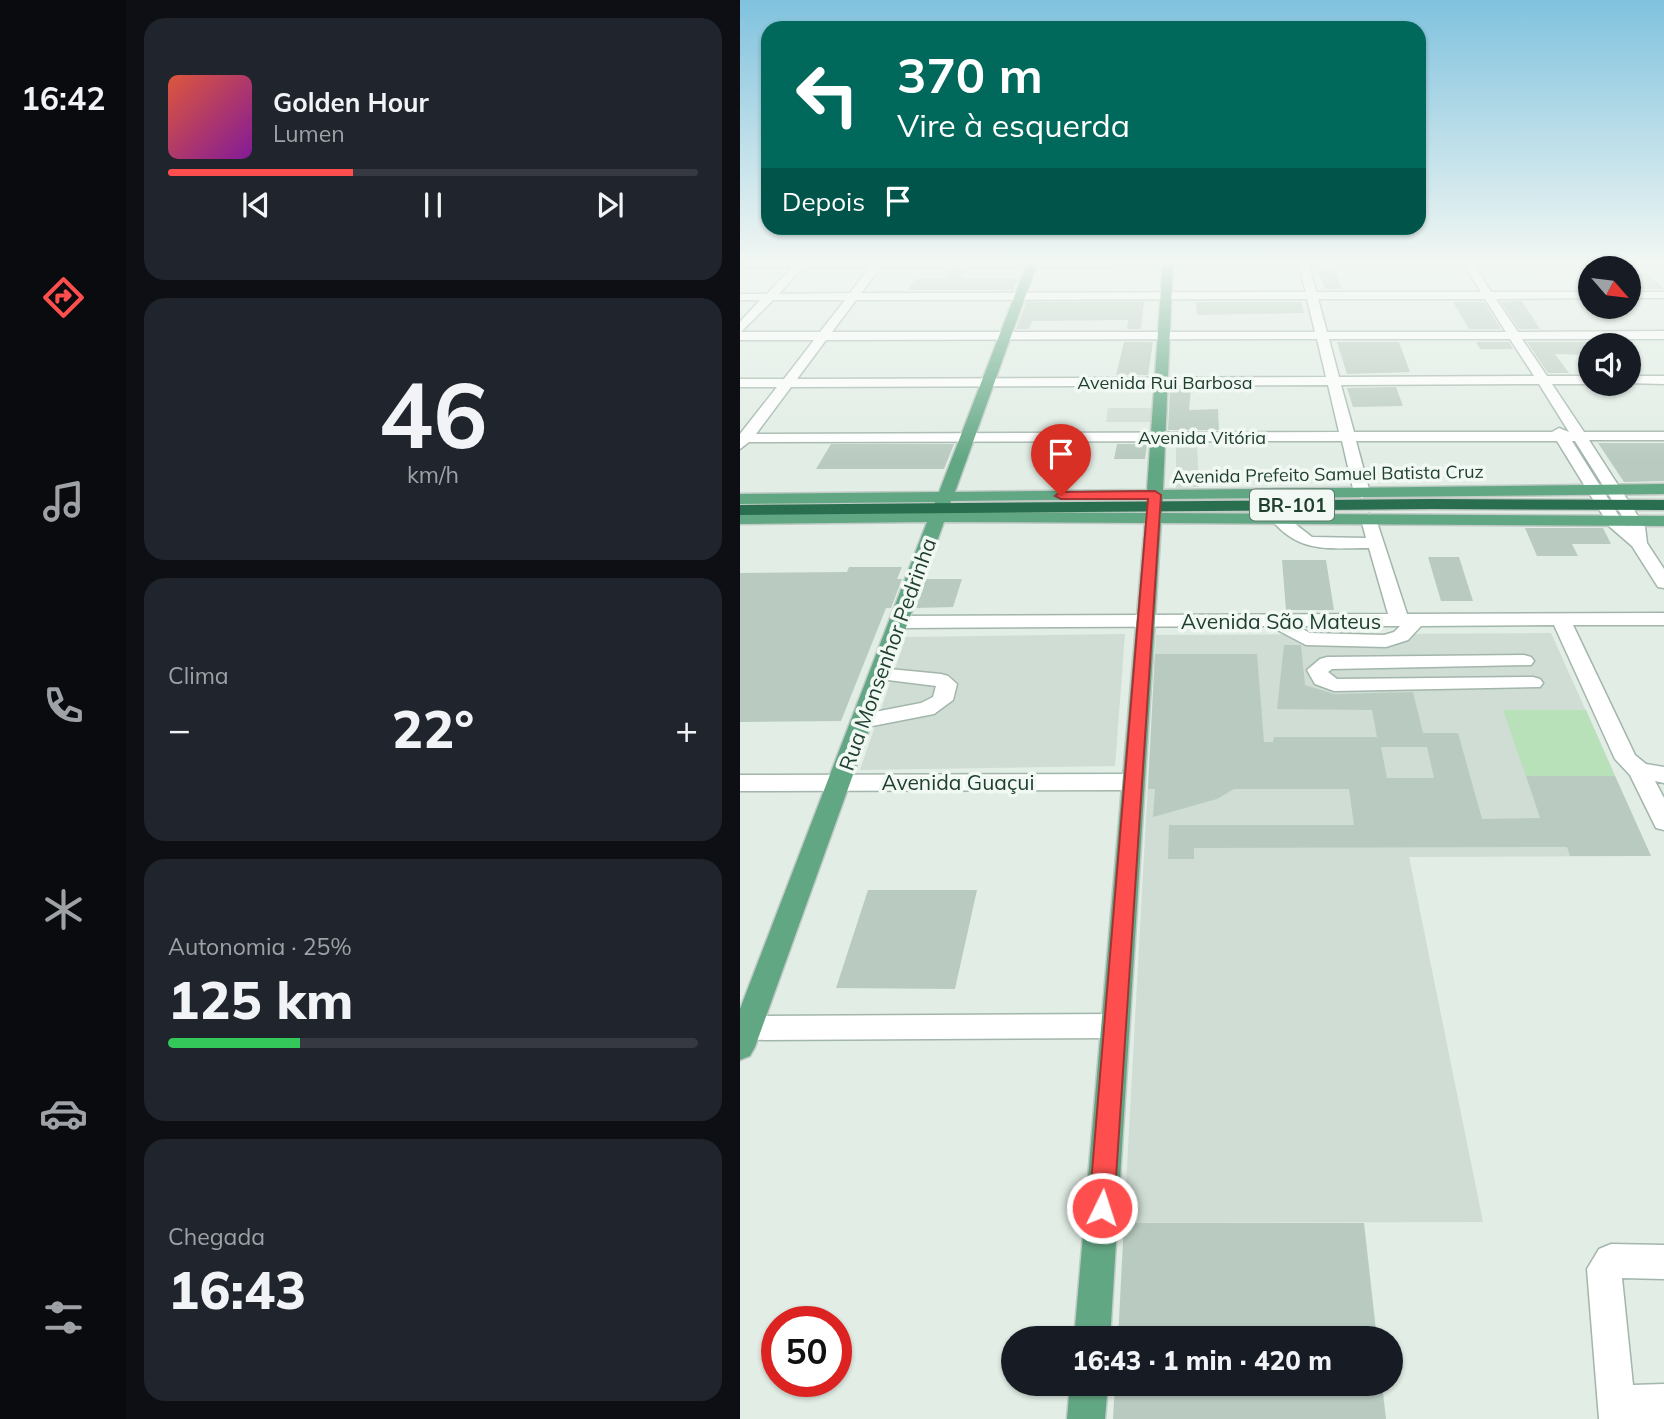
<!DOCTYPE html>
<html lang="pt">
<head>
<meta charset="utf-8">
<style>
	body { margin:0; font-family:Mulish,sans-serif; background:#20242c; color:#f1f3f6; height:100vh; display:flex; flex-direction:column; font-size:26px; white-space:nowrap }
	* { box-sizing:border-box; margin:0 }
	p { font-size:23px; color:#9ea1a6 }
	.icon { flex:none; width:38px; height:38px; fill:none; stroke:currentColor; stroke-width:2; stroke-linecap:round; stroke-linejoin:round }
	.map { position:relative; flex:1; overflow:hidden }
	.panel { display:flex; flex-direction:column; gap:18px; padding:18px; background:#0d0f14; width:614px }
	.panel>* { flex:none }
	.top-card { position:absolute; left:21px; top:21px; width:665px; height:214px; border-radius:21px; box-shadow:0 2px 5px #0004; background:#00695c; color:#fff; overflow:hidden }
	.needle { width:46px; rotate:118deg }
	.controls { position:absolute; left:838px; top:256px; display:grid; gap:14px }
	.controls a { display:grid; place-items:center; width:63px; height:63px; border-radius:50%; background:#171b24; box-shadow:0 2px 5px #0004; font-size:35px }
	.speed { position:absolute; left:21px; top:1306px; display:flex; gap:14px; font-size:35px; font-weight:700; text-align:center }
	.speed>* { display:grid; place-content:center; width:91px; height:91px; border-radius:50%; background:#171b24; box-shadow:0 2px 5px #0004; line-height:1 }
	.speed .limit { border:10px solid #d22; background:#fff; color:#111 }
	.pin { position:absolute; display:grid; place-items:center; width:60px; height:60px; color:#fff; margin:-72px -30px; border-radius:50% 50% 50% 0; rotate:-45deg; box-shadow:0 0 7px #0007 }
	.pin .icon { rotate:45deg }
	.me { position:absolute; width:77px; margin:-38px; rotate:4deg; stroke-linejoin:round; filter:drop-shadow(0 0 5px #0008) }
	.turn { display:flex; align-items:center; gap:24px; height:147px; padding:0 21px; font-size:32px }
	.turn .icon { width:91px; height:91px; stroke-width:2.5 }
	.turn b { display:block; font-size:49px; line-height:60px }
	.then { display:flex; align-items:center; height:66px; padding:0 21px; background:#0003; gap:14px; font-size:26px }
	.big { font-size:52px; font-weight:800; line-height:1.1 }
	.panel .widget { flex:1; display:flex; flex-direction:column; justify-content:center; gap:10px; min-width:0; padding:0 24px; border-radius:21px; background:#20242c }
	.panel .dial { align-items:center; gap:0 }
	.dial b { font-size:91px; line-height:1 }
	.song { display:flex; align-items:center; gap:21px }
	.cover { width:84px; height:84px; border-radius:10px; background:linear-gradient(135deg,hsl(10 70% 55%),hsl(290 70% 35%)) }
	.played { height:7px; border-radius:4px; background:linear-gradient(90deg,#fe4f4e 35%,#363941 35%) }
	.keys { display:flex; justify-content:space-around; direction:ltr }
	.heat { display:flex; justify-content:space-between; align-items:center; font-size:38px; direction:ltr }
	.charge { height:10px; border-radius:5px; background:linear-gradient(90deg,#34c759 25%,#363941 0) }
	.trip { position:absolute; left:261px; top:1326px; width:402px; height:70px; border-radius:35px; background:#171b24; box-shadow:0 2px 5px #0004; font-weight:800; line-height:70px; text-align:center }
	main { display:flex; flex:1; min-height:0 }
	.tabs { display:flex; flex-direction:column; width:126px; justify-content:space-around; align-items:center; background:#090b0e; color:#9ea1a6 }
	.tabs .icon { width:49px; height:49px }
	.tabs .on { color:#fe4f4e }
	.tabs b { font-size:32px; color:#f1f3f6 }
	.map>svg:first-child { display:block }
	.built { fill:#cfddd4 }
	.green { fill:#b8e0b9 }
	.building { fill:#b9cbc0; fill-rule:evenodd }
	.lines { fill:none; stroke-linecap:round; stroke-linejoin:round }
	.minor-casing { stroke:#a3b6ab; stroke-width:3 }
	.major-casing { stroke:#c1cac5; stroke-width:3 }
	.highway-casing { stroke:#c1cac5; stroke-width:3 }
	.minor { fill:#fff; fill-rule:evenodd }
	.major { fill:#62a784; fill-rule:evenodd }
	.highway { fill:#296f4f; fill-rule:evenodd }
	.route { fill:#fe4f4e; stroke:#a53333; stroke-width:2 }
	.labels { text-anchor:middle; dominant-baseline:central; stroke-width:7; stroke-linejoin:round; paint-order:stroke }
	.far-street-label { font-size:18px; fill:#20402f; stroke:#f2f9f4 }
	.shield { fill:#f2f9f4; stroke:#5f786a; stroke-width:2 }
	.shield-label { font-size:19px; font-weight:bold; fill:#20402f }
	.street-label { font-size:21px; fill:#20402f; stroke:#f2f9f4 }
</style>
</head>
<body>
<main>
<nav class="tabs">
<b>16:42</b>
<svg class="icon on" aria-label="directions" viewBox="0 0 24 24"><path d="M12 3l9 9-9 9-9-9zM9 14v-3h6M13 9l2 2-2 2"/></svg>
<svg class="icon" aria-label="music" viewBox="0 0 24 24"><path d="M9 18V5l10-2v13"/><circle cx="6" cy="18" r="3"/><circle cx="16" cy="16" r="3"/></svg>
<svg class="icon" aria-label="phone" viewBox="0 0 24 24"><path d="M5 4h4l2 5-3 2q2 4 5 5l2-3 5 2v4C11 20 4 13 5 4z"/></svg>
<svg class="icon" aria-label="climate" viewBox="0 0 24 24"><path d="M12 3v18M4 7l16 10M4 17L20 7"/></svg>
<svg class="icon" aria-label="car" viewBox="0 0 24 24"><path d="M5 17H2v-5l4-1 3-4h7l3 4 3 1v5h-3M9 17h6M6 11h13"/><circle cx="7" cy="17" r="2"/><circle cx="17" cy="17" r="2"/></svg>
<svg class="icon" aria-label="filters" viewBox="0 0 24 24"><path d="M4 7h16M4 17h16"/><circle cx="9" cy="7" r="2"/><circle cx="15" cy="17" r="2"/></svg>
</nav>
<section class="panel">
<div class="widget">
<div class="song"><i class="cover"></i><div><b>Golden Hour</b><p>Lumen</p></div></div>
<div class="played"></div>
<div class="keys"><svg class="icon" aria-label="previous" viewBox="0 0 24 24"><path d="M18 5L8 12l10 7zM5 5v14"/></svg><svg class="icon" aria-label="pause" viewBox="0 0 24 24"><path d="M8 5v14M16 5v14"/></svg><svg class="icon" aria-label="next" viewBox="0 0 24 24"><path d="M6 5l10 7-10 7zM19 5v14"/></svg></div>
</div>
<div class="widget dial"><b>46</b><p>km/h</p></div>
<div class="widget"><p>Clima</p>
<div class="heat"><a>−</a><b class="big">22°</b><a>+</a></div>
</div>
<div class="widget"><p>Autonomia · 25%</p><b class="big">125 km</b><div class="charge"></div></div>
<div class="widget"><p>Chegada</p><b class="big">16:43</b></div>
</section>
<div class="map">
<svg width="924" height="1419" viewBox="0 0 924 1419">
	<rect width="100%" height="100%" fill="#e1ede5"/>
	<g class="built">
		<path d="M 368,408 L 412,408 L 411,422 L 366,422 Z"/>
		<path d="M 457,444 L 459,487 L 436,488 L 436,445 Z"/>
		<path d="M 811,633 L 911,856 L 669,857 L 743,1222 L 384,1223 L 416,635 Z"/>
		<path d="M 385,634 L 375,766 L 120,770 L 166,637 Z"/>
	</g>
	<path class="green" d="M 763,710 L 846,710 L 875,776 L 786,776 Z"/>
	<g class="building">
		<path d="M 210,269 L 226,269 L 221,279 L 278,279 L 273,290 L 168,290 L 175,279 L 204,279 Z"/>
		<path d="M 578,269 L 594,269 L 602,289 L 585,289 Z"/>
		<path d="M 889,273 L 908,273 L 924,289 L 889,289 Z"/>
		<path d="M 782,301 L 794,320 L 800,329 L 779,329 L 761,302 Z"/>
		<path d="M 286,302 L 404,302 L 401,329 L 387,329 L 388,320 L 292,321 L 289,329 L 276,329 Z"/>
		<path d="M 456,302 L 561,302 L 564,313 L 457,315 Z"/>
		<path d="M 713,302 L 744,302 L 761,329 L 729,329 Z"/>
		<path d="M 384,342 L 413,342 L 408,375 L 376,375 Z"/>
		<path d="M 597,342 L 659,342 L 670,372 L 607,374 Z"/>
		<path d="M 736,342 L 769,342 L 773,349 L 740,349 Z"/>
		<path d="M 787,342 L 850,342 L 850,355 L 815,354 L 829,373 L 808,373 Z"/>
		<path d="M 656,387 L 663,406 L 613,407 L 607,388 Z"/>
		<path d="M 430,388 L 451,388 L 449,410 L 478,409 L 479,430 L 428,430 Z"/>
		<path d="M 858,443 L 924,443 L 924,481 L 884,482 Z"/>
		<path d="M 91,444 L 214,444 L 204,469 L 76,469 Z"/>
		<path d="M 377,444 L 407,444 L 405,459 L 374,459 Z"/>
		<path d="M 785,528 L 863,528 L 871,544 L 832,544 L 838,556 L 797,556 Z"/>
		<path d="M 688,557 L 719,557 L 733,601 L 701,601 Z"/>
		<path d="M 542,560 L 586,560 L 594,610 L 546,610 Z"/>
		<path d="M 109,567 L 162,567 L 157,579 L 162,579 L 151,608 L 146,608 L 101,721 L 0,722 L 0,573 L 107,572 Z"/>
		<path d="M 186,579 L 222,579 L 213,607 L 176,608 Z"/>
		<path d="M 544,645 L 561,645 L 565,685 L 594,694 L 673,692 L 683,733 L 718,733 L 742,819 L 800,818 L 786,776 L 875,776 L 911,856 L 830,856 L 827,847 L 454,848 L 454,859 L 428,859 L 429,825 L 614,825 L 609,789 L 494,789 L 477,799 L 413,817 L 415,789 L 408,789 L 415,654 L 517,654 L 524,742 L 533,742 L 534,737 L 637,737 L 632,710 L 537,709 ZM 641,747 L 687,747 L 694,778 L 647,778 Z"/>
		<path d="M 128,890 L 237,890 L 215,989 L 96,988 Z"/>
		<path d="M 384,1223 L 624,1223 L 637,1339 L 378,1339 Z"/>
		<path d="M 375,1384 L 642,1384 L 646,1419 L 373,1419 Z"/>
	</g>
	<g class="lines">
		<g class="minor-casing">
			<g id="minor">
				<path d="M 0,261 L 924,261 L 924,265 L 734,265 L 751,292 L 850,292 L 850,298 L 756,299 L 778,332 L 924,331 L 924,339 L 782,339 L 807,376 L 850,376 L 853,383 L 850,384 L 812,384 L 844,432 L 924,432 L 924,440 L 849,440 L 905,527 L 907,543 L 924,569 L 924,588 L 918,587 L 892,546 L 870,527 L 817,441 L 616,441 L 630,493 L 622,498 L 614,493 L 602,441 L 9,442 L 0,449 L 0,434 L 37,387 L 0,387 L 0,379 L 44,379 L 74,340 L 0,340 L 0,322 L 20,300 L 0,300 L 0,294 L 27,294 L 52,267 L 0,267 ZM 724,265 L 741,292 L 576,292 L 569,266 ZM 559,266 L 566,292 L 121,293 L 141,267 ZM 63,267 L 130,267 L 110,293 L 39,294 ZM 567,299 L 575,332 L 92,332 L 116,300 ZM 578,299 L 745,299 L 766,332 L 587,332 ZM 33,300 L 105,300 L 80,332 L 1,332 ZM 577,339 L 586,377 L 57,379 L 86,340 ZM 589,339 L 770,339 L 794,376 L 599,377 ZM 799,384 L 829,432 L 819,428 L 812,432 L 614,432 L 601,385 ZM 588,385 L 599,432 L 16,434 L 51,387 ZM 832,441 L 835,441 L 889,527 L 884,524 Z"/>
				<rect x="889" y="292" width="35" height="6"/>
				<path d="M 889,376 L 924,376 L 924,384 L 886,383 L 889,383 Z"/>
				<path d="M 539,514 L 545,516 L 572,537 L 626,538 L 621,519 L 629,514 L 635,516 L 667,614 L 924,613 L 924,625 L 833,625 L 895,755 L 906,764 L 924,767 L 924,783 L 915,781 L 924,798 L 924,830 L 916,828 L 890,775 L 875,759 L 814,625 L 681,626 L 668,640 L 646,647 L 566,645 L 530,626 L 159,628 L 150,622 L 159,616 L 648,614 L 629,548 C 589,548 559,554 531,519 ZM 557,626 L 660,626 L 654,632 L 644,635 L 570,633 Z"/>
				<path d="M 784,655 L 791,657 L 794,661 L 791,665 L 592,669 L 588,672 L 597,679 L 793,677 L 800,679 L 803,683 L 800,687 L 594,691 L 575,684 L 567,670 L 580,659 L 587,657 Z"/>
				<path d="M 139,668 L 201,674 L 208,676 L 217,684 L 213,700 L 194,714 L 122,728 L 114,726 L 111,721 L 114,716 L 181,703 L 193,697 L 196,686 L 132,678 L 129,674 L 132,670 Z"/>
				<path d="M 393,774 L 401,777 L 404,782 L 401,787 L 393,790 L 0,791 L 0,775 Z"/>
				<path d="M 375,1014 L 385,1017 L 389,1026 L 385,1035 L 375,1038 L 0,1040 L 0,1016 Z"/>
				<path d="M 871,1244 L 924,1245 L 924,1279 L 882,1278 L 893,1385 L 924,1384 L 924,1419 L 859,1419 L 847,1269 L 859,1249 Z"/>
			</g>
		</g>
		<g class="major-casing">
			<g id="major">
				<path d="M 288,261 L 298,261 L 215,492 L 407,490 L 423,261 L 433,261 L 423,490 L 924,484 L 924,494 L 423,499 L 422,513 L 924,516 L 924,526 L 421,523 L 370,1339 L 334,1339 L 405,523 L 204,522 L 15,1047 L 10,1056 L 0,1060 L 0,1009 L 187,522 L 0,524 L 0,514 L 191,512 L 195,502 L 0,504 L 0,494 L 199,492 ZM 407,499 L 406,513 L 208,512 L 211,501 Z"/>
				<path d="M 330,1384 L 368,1384 L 365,1419 L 327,1419 Z"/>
			</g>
		</g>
		<g class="highway-casing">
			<path id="highway" d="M 691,499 L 924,500 L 924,510 L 691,509 L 0,515 L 0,505 Z"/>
		</g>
		<use href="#minor" class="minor"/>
		<use href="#major" class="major"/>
		<use href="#highway" class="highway"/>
	</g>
	<linearGradient id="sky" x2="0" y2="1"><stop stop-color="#80c2de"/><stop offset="0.57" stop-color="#f2f7f3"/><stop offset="1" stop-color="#f2f7f3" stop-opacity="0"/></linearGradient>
	<rect width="924" height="460" fill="url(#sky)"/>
	<path class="route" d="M 415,491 L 421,495 L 374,1208 L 371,1217 L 362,1221 L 353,1217 L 349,1208 L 408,499 L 321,499 L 315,496 L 321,492 Z"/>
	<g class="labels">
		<g class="far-street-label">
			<text x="425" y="382">Avenida Rui Barbosa</text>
			<text x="462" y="437">Avenida Vitória</text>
			<text transform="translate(588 474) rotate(-1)">Avenida Prefeito Samuel Batista Cruz</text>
		</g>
		<rect class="shield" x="510" y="489.5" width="84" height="31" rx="5"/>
		<g class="shield-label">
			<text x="552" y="505">BR-101</text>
		</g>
		<g class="street-label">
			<text x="541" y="621">Avenida São Mateus</text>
			<text transform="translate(147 654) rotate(-70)">Rua Monsenhor Pedrinha</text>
			<text x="218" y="782">Avenida Guaçui</text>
		</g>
	</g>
</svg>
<div class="controls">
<a><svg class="needle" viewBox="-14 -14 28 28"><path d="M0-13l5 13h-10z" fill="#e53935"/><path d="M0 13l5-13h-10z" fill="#9ea1a6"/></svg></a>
<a><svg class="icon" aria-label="sound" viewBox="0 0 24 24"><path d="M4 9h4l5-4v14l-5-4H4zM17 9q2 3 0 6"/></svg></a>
</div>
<div class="speed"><div class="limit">50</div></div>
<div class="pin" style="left:321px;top:496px;background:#d93025"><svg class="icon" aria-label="arrive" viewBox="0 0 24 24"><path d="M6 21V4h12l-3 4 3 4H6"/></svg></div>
<svg class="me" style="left:362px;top:1208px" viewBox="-20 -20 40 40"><circle r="17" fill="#fe4f4e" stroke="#fff" stroke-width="3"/><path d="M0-11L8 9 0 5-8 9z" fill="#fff"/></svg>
<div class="trip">16:43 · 1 min · 420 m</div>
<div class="top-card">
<div class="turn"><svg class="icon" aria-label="left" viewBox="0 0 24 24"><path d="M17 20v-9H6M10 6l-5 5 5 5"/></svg><div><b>370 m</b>Vire à esquerda</div></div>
<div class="then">Depois<svg class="icon" aria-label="arrive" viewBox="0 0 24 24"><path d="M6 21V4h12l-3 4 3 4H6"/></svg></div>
</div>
</div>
</main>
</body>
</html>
